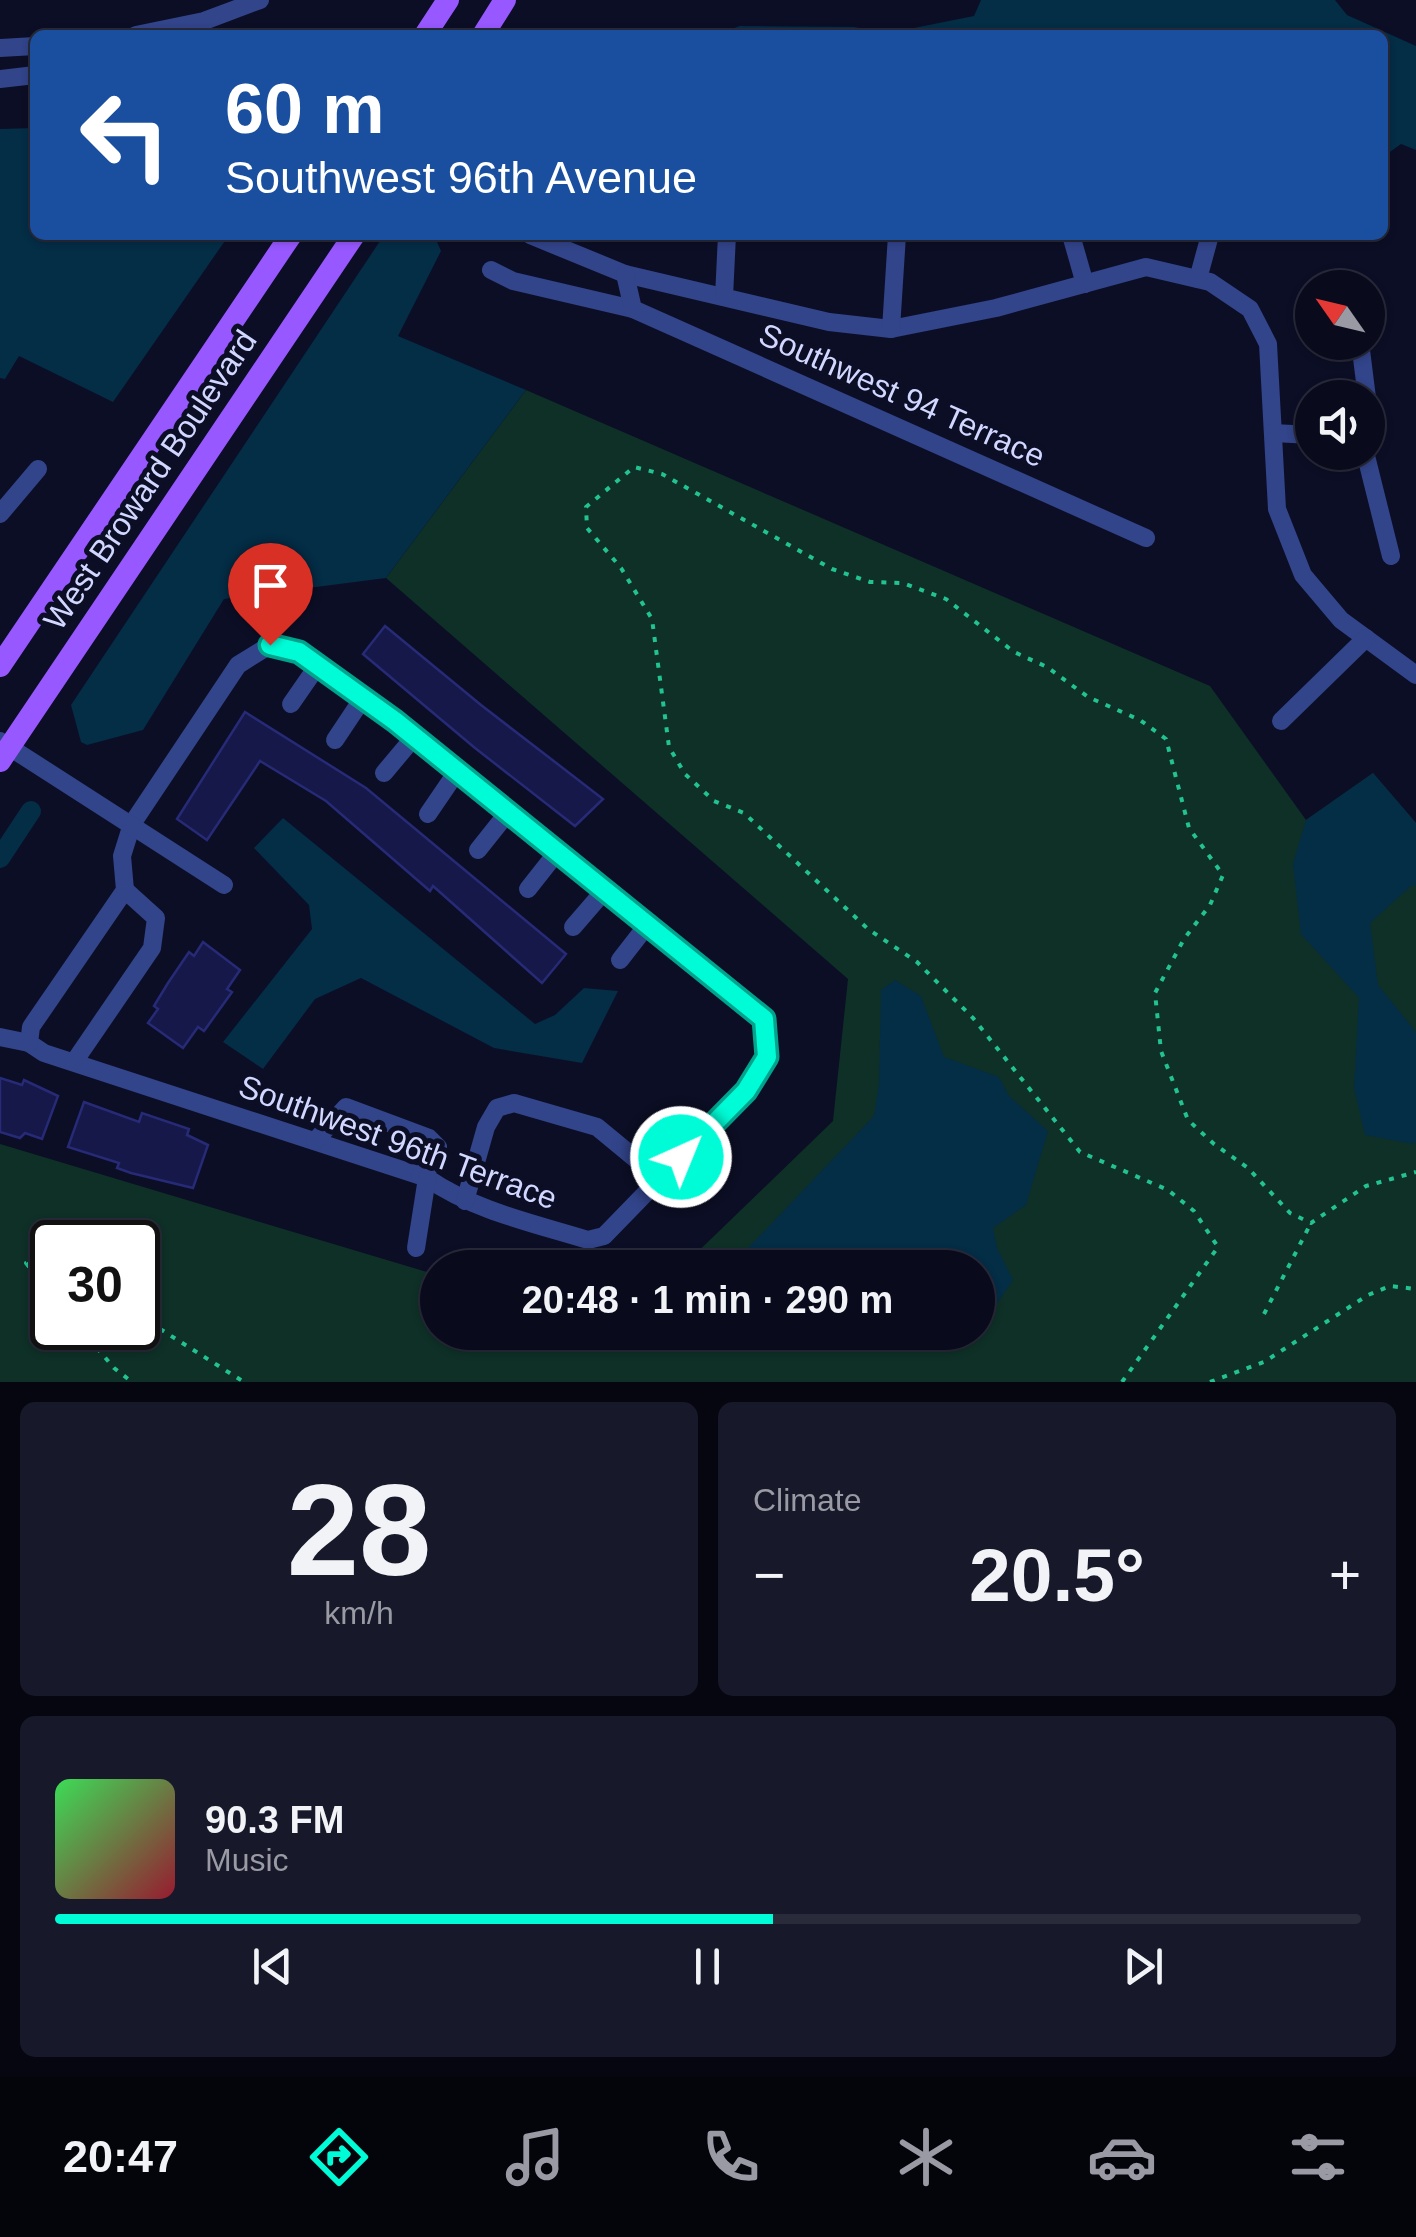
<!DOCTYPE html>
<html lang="en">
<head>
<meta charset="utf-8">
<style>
	body { margin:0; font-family:Arial,sans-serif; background:#171829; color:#f1f3f6; height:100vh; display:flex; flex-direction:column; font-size:38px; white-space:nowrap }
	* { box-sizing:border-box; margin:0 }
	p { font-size:32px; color:#999aa3 }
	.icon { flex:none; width:55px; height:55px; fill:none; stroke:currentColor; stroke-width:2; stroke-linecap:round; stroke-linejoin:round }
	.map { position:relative; height:1382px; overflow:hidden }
	.side { display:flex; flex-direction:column; gap:20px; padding:20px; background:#05060f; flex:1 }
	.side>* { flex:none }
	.top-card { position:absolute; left:30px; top:30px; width:1358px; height:210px; border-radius:15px; box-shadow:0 2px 8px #0004,0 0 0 2px #292b3b; background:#1a4fa0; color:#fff; overflow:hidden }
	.needle { width:65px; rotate:304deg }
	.tools { position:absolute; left:1295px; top:270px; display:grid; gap:20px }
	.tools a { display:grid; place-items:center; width:90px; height:90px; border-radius:50%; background:#090a1c; box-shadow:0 2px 8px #0004,0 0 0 2px #292b3b; font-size:50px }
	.speed { position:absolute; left:30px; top:1220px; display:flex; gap:20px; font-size:50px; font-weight:700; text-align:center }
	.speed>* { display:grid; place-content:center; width:130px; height:130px; border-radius:50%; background:#090a1c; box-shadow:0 2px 8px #0004,0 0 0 2px #292b3b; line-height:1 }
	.speed .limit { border:5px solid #111; border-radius:15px; background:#fff; color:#111 }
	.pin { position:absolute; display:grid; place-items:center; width:85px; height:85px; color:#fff; margin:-102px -42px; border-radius:50% 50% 50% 0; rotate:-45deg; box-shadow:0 0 10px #0007 }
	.pin .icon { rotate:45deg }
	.me { position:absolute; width:110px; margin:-55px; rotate:44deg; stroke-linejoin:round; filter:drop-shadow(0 0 8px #0008) }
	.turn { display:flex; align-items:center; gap:35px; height:210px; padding:0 30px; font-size:45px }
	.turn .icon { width:130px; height:130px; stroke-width:2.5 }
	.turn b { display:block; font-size:70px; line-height:85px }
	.big { font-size:75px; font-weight:700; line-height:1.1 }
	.side .card { flex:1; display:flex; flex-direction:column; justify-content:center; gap:15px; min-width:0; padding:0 35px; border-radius:15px; background:#171829 }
	.side .dial { align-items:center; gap:0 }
	.dial b { font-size:130px; line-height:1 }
	.song { display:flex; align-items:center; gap:30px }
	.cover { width:120px; height:120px; border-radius:15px; background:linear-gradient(135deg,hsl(130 70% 55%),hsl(350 70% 35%)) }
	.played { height:10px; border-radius:5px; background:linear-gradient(90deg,#00fcd7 55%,#292b3b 55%) }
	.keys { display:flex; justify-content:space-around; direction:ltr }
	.heat { display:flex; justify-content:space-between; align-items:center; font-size:55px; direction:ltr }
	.side .tiles { flex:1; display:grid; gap:20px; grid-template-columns:1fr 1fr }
	.card:last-child { grid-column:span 2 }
	.trip { position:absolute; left:420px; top:1250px; width:575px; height:100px; border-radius:50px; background:#090a1c; box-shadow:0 2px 8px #0004,0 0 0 2px #292b3b; font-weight:700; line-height:100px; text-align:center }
	.tabs { display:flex; height:160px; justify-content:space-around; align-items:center; background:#04040b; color:#999aa3 }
	.tabs .icon { width:70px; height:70px }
	.tabs .selected { color:#00fcd7 }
	.tabs b { font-size:45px; color:#f1f3f6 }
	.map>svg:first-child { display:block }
	.green { fill:#0e3027; fill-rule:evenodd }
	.water { fill:#042d46 }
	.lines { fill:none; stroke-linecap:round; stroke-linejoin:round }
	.canal { stroke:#042d46; stroke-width:20 }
	.building { fill:#161849; stroke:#262a77; stroke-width:2.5 }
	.path { stroke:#22c291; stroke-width:4; stroke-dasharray:5 8; stroke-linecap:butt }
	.minor { stroke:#32448a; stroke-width:18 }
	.major { stroke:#9758ff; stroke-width:22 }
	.route-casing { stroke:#00a48c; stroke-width:25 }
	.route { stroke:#00fcd7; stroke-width:18 }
	.labels { text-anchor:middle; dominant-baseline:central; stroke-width:10; stroke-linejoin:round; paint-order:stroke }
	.street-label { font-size:32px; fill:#d1d7ff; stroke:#0c0e26 }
</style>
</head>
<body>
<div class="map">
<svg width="1416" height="1382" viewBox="0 0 1416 1382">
	<rect width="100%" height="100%" fill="#0c0e26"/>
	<path class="green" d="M 526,390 L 1210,686 L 1306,820 L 1373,773 L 1416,823 L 1416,1382 L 0,1382 L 0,1144 L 437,1275 L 438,1332 L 978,1332 L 978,1268 L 682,1267 L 833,1121 L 848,979 L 386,578 ZM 52,1242 L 138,1242 L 138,1328 L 52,1328 Z"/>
	<g class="water">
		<path d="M 981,0 L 1335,0 L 1347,15 L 1416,46 L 1416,150 L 1401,144 L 1383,157 L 1382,35 L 715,35 L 740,26 L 854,27 L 889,33 L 974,16 Z"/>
		<path d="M 35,128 L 35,235 L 229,235 L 113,402 L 19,356 L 5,379 L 0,378 L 0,129 Z"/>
		<path d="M 384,235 L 434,235 L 441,251 L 398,336 L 526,390 L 386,578 L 224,599 L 143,730 L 87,745 L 81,742 L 71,705 Z"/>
		<path d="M 1373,773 L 1416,823 L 1416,886 L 1412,885 L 1370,923 L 1378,985 L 1416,1032 L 1416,1142 L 1413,1144 L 1365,1135 L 1354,1088 L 1359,998 L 1301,934 L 1293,864 L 1306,820 Z"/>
		<path d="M 283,818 L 535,1024 L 555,1015 L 584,988 L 618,991 L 582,1063 L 494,1048 L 361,978 L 315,999 L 263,1069 L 223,1042 L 312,929 L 309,905 L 254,848 Z"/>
		<path d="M 895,980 L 921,996 L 944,1057 L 999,1077 L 1009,1096 L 1048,1131 L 1026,1205 L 993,1228 L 997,1248 L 1013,1280 L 994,1308 L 978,1305 L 978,1268 L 730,1267 L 874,1116 L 879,1085 L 881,990 Z"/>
	</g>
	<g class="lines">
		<path class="canal" d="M 0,858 L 31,811"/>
	</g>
	<g class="building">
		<path d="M 385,626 L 481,705 L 603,799 L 575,826 L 475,748 L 363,654 Z"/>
		<path d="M 245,712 L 366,788 L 566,954 L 542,983 L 433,886 L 430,891 L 326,801 L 260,761 L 207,840 L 177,819 Z"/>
		<path d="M 203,942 L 240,970 L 227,989 L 232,992 L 204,1031 L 198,1027 L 183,1048 L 148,1023 L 158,1009 L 154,1006 L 168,983 L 189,952 L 194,956 Z"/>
		<path d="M 0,1078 L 22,1085 L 24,1080 L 58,1096 L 42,1139 L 25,1133 L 20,1138 L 0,1132 Z"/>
		<path d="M 84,1102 L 139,1122 L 142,1113 L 189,1129 L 187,1135 L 208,1145 L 193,1188 L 131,1173 L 117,1168 L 119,1163 L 68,1147 Z"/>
	</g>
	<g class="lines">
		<g class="path">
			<path d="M 52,1262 L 26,1263 L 52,1295"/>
			<path d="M 1264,1314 L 1311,1223"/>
			<path d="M 138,1315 L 244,1382"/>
			<path d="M 80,1328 L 114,1368 L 132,1382"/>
			<path d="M 1122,1382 L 1218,1247 L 1194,1211 L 1168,1190 L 1080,1152 L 973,1018 L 917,962 L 868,929 L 744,813 L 714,801 L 685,774 L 669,747 L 652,619 L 621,568 L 587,528 L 586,507 L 634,467 L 662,474 L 832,569 L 870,582 L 903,583 L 946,599 L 1014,652 L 1047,667 L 1088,697 L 1140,720 L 1166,739 L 1189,828 L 1223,875 L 1210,905 L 1184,939 L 1155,993 L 1161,1051 L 1188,1120 L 1214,1144 L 1248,1168 L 1290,1213 L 1311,1223 L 1366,1186 L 1416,1172"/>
			<path d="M 1210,1382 L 1264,1362 L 1368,1295 L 1390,1286 L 1416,1289"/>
		</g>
		<g class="minor">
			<path d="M 136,35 L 204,21 L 260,0"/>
			<path d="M 0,48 L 35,46"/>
			<path d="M 0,79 L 35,75"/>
			<path d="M 530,235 L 625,274 L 829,322 L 891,329 L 996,308 L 1146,267 L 1210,282 L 1250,309 L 1268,344 L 1277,509 L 1303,575 L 1341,620 L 1416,675"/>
			<path d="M 1071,235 L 1085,284"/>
			<path d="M 491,270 L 513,281 L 633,309"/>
			<path d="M 625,274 L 633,309 L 1146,538"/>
			<path d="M 1198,279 L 1210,235"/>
			<path d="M 1354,287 L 1354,288"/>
			<path d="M 724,297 L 727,235"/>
			<path d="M 891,329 L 897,235"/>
			<path d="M 1360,342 L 1367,398"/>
			<path d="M 1368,401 L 1370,425 L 1368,429"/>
			<path d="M 1273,433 L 1312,435"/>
			<path d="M 1365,452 L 1391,556"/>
			<path d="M 0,514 L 38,469"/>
			<path d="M 270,645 L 299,652 L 395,721 L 764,1019 L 767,1057 L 745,1091 L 604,1236 L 588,1240 C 533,1223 475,1211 427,1178 L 44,1053 L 29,1043 L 31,1027 L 125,890 L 122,856 L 132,824 L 238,665 Z"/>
			<path d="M 291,704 L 318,665"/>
			<path d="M 1281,721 L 1366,638"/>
			<path d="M 335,740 L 363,698"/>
			<path d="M 0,741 L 224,885"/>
			<path d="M 384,773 L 415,736"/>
			<path d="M 428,814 L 458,770"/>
			<path d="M 478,850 L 509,811"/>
			<path d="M 528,889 L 558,851"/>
			<path d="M 573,927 L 605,890"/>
			<path d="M 620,960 L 648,924"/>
			<path d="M 0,1037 L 29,1043"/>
			<path d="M 74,1062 L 152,948 L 156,918 L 125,890"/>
			<path d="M 315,1141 L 346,1107 L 429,1138 L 438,1147 L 434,1163 L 420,1175"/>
			<path d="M 465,1201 L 486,1127 L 497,1108 L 514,1103 L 597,1127 L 660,1179"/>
			<path d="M 416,1248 L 427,1178"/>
		</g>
		<g class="major">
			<path d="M 425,35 L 448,0"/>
			<path d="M 483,35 L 505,0"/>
			<path d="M 0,666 L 291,235"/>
			<path d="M 0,761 L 354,235"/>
		</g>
	</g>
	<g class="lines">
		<g class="route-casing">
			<path id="route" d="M 270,645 L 299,652 L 395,721 L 764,1019 L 767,1057 L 746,1091 L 681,1157"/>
		</g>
		<use href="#route" class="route"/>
	</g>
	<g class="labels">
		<g class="street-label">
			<text transform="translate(902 395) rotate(24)">Southwest 94 Terrace</text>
			<text transform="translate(150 480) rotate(-56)">West Broward Boulevard</text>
			<text transform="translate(398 1142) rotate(20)">Southwest 96th Terrace</text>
		</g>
	</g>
</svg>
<div class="tools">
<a><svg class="needle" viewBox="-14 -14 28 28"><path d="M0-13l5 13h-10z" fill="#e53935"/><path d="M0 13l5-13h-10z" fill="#999aa3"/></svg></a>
<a><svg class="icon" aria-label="sound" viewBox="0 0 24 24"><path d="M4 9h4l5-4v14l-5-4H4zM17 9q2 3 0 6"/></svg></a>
</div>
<div class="speed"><div class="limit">30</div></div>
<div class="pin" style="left:270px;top:645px;background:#d93025"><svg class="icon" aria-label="arrive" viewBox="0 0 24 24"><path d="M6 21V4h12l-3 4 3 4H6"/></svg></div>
<svg class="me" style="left:681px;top:1157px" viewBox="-20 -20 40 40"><circle r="17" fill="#00fcd7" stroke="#fff" stroke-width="3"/><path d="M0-11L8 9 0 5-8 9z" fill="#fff"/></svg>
<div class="trip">20:48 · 1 min · 290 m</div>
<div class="top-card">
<div class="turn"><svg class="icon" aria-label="left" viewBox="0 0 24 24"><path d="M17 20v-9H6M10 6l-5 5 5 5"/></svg><div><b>60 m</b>Southwest 96th Avenue</div></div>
</div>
</div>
<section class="side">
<div class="tiles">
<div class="card dial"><b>28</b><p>km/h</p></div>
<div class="card"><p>Climate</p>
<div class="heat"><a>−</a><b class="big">20.5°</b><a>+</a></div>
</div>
<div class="card">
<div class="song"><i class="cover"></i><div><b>90.3 FM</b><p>Music</p></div></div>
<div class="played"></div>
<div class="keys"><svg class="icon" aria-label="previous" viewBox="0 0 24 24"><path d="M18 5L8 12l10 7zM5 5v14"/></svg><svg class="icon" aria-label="pause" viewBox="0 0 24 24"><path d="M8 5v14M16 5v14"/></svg><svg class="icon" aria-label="next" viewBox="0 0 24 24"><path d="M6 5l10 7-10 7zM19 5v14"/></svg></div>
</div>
</div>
</section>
<nav class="tabs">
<b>20:47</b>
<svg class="icon selected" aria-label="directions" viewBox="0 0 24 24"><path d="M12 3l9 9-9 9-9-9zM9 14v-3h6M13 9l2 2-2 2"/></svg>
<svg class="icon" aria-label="music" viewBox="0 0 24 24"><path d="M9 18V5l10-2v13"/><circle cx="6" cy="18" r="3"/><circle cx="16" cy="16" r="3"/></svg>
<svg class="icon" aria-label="phone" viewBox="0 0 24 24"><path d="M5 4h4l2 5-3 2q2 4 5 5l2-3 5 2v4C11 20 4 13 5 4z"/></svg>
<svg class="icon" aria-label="climate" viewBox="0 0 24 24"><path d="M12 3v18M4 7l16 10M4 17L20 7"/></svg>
<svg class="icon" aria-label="car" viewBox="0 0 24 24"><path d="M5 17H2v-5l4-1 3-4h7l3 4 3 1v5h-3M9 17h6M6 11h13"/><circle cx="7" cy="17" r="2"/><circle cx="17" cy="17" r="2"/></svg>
<svg class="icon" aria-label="filters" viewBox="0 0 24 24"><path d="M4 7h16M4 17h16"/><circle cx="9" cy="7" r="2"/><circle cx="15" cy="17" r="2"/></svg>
</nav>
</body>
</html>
